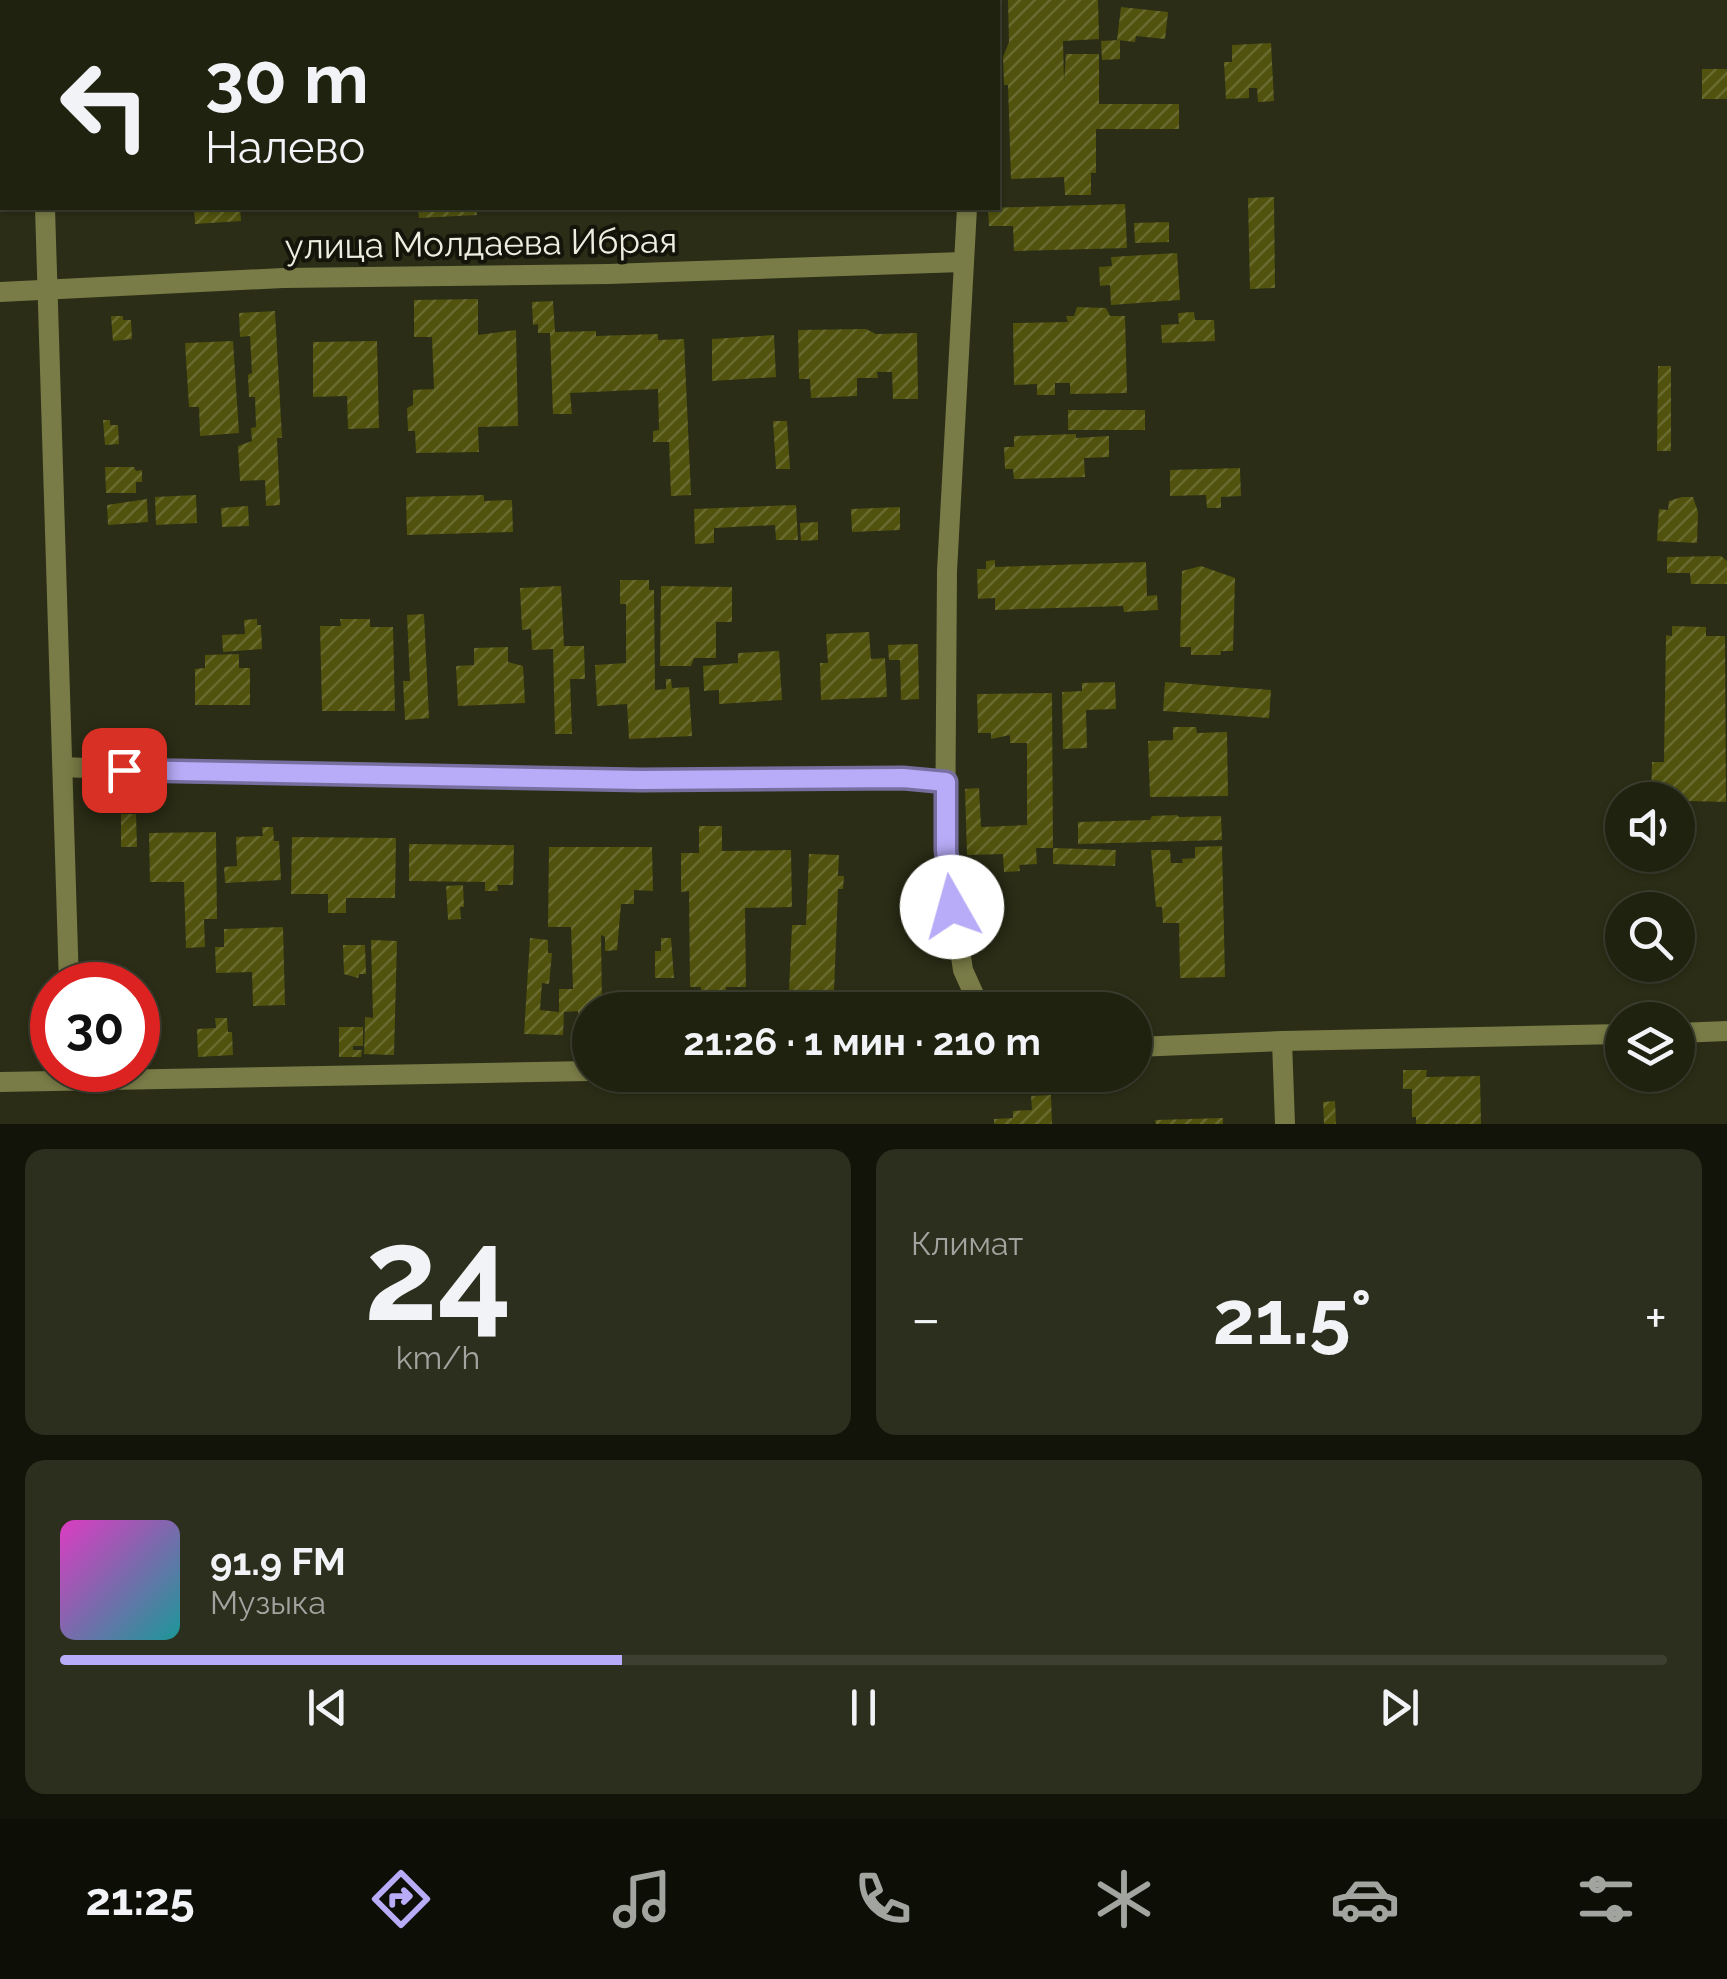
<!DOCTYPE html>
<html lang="ru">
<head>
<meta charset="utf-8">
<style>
	body { margin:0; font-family:Raleway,sans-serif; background:#2d2f1e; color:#f1f3f6; height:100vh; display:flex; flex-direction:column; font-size:38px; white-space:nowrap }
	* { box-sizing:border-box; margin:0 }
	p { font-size:32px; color:#a2a49f }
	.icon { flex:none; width:55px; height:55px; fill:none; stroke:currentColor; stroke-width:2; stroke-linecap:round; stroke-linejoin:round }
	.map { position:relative; height:1124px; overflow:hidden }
	.sheet { display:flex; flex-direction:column; gap:25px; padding:25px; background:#121309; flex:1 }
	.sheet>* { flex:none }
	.top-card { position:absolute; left:0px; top:0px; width:1000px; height:210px; box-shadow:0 2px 8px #0004,0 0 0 2px #3d3f30; background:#202210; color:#f1f3f6; overflow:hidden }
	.tools { position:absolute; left:1605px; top:782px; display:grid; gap:20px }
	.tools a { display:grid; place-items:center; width:90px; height:90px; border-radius:50%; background:#202210; box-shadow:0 2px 8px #0004,0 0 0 2px #3d3f30; font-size:50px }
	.speed { position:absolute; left:30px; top:962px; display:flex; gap:20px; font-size:50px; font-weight:700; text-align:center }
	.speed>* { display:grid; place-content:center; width:130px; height:130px; border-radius:50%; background:#202210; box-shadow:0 2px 8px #0004,0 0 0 2px #3d3f30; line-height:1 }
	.speed .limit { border:15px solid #d22; background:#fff; color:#111 }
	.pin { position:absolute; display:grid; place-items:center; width:85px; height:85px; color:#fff; margin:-42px; border-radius:20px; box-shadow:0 5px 15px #0006 }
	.me { position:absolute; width:110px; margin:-55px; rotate:353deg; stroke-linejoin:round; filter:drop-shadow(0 0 8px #0008) }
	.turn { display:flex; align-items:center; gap:35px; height:210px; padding:0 40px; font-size:45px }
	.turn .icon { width:130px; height:130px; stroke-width:2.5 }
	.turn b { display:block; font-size:70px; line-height:85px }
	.big { font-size:75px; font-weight:700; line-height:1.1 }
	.sheet .tile { flex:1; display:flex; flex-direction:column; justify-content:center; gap:15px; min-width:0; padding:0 35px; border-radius:20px; background:#2d2f1e }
	.sheet .dial { align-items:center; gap:0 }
	.dial b { font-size:130px; line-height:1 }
	.song { display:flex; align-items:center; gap:30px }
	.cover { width:120px; height:120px; border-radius:15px; background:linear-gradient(135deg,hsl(310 70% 55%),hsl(180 70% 35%)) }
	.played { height:10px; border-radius:5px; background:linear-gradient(90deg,#b8abf7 35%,#3d3f30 35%) }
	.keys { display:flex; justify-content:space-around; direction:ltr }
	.heat { display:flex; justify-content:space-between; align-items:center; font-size:55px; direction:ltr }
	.sheet .tiles { flex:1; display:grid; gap:25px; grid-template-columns:1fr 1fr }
	.tile:last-child { grid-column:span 2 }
	.trip { position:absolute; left:572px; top:992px; width:580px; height:100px; border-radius:50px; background:#202210; box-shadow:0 2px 8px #0004,0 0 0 2px #3d3f30; font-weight:700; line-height:100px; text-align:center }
	.tab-bar { display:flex; height:160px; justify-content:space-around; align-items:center; background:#0d0e06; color:#a2a49f }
	.tab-bar .icon { width:70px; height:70px }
	.tab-bar .current { color:#b8abf7 }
	.tab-bar b { font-size:45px; color:#f1f3f6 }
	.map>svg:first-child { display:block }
	.building { fill:url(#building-hatch) }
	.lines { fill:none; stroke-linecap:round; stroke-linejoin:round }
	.minor { stroke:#797c46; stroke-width:20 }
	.route-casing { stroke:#786fa1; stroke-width:25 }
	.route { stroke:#b8abf7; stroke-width:18 }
	.labels { text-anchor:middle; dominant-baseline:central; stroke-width:8; stroke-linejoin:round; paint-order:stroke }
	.street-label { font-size:35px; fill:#eceee0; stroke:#14140a }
</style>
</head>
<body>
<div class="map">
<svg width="1727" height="1124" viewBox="0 0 1727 1124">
	<defs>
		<pattern id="building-hatch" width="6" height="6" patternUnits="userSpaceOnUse" patternTransform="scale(2.5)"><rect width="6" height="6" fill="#50520d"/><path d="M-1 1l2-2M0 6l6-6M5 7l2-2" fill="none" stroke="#696b30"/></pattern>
	</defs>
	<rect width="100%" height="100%" fill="#2b2d16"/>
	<g class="building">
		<path d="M 1008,0 L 1098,0 L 1099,39 L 1063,41 L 1064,81 L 1066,54 L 1099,54 L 1099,104 L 1179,104 L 1179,129 L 1096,129 L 1096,173 L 1091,173 L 1091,195 L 1065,195 L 1064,177 L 1011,179 L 1008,85 L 1004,85 L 1003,57 L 1009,42 Z"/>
		<path d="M 1121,7 L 1168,12 L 1165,39 L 1136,36 L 1135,42 L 1117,40 Z"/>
		<path d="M 1120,40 L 1120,59 L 1102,60 L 1101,41 Z"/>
		<path d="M 1271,43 L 1274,101 L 1258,102 L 1257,88 L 1249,88 L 1249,98 L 1226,99 L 1224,62 L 1232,62 L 1232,45 Z"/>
		<rect x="1702" y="69" width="25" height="30"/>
		<path d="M 1274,197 L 1275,288 L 1250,289 L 1248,198 Z"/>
		<path d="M 1125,204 L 1127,248 L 1014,251 L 1013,226 L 989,226 L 988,208 Z"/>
		<path d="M 194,208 L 240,208 L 241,221 L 195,224 Z"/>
		<path d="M 418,208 L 476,208 L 477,215 L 419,218 Z"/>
		<path d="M 1169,222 L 1169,242 L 1135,243 L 1134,223 Z"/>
		<path d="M 1177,253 L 1180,300 L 1111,305 L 1110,285 L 1100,286 L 1099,267 L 1112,266 L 1111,257 Z"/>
		<path d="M 478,299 L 478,335 L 516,330 L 518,426 L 478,427 L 479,452 L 416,453 L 415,431 L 408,431 L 407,408 L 413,405 L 413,390 L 434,389 L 432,337 L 414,337 L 414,300 Z"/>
		<path d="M 553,301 L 555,332 L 596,331 L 596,336 L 658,334 L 658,340 L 684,339 L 691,495 L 671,496 L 669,442 L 653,442 L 653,431 L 659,430 L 658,389 L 570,393 L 572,414 L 553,414 L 550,333 L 538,333 L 538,324 L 533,325 L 532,302 Z"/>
		<path d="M 1077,307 L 1106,308 L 1110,316 L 1125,316 L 1127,393 L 1070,394 L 1070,383 L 1055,383 L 1055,395 L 1037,395 L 1037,384 L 1014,385 L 1013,323 L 1068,322 L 1066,316 L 1074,316 Z"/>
		<path d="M 275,311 L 282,438 L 277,438 L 280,505 L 266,506 L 265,480 L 240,481 L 238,446 L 252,441 L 251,428 L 256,427 L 255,397 L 249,397 L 248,375 L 252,373 L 250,336 L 240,337 L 239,313 Z"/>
		<path d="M 1194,312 L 1195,320 L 1214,320 L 1215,341 L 1162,343 L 1161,325 L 1179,324 L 1178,313 Z"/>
		<path d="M 111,316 L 123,316 L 123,320 L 131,320 L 132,339 L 113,341 Z"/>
		<path d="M 866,329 L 876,334 L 917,333 L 918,399 L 893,399 L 892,372 L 877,372 L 878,378 L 857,378 L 857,396 L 811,398 L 810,379 L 799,379 L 798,330 Z"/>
		<path d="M 774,335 L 776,377 L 712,381 L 712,339 Z"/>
		<path d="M 233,341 L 239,433 L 200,436 L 199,407 L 189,407 L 185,343 Z"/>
		<path d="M 377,341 L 379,428 L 348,429 L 347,396 L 313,397 L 313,342 Z"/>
		<path d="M 1658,366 L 1671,366 L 1671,451 L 1657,451 Z"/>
		<rect x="1068" y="410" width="77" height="20"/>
		<path d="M 103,420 L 110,420 L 110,425 L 118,425 L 119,444 L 105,445 Z"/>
		<path d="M 773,421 L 787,421 L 790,469 L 776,469 Z"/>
		<path d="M 1076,434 L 1076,438 L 1109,436 L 1109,457 L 1084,458 L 1085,477 L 1014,479 L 1013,469 L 1005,469 L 1004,447 L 1014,447 L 1014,436 Z"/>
		<path d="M 105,467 L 134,467 L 136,471 L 142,470 L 142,482 L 136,482 L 136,493 L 106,493 Z"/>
		<path d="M 1240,468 L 1241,496 L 1221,497 L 1221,508 L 1207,508 L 1206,495 L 1170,496 L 1170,470 Z"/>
		<path d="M 196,495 L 197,523 L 156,525 L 155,497 Z"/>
		<path d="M 484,495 L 484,501 L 512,500 L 513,532 L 407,535 L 406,497 Z"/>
		<path d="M 1682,497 L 1693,497 L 1698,512 L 1697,543 L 1657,541 L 1659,509 L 1668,510 L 1669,501 Z"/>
		<path d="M 147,499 L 148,522 L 108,525 L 107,505 Z"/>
		<path d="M 796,505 L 798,540 L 776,540 L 775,525 L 714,528 L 714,543 L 695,544 L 694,509 Z"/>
		<path d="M 248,506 L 249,526 L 222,527 L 221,508 Z"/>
		<path d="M 900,507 L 900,530 L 852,532 L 851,509 Z"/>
		<path d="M 818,522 L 818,540 L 801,541 L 800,523 Z"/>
		<path d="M 1721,556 L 1727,561 L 1727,584 L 1691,584 L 1690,573 L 1667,573 L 1667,557 Z"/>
		<path d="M 995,560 L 995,567 L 1146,562 L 1147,596 L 1157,595 L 1158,610 L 1124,612 L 1123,606 L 995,610 L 995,598 L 978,599 L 977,569 L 986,569 L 986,561 Z"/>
		<path d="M 1201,566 L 1235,578 L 1233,651 L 1221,651 L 1220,655 L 1191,655 L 1191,647 L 1180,647 L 1182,571 Z"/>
		<path d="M 620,580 L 649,580 L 649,590 L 654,590 L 655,690 L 666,689 L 666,679 L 671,679 L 672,688 L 689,687 L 692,736 L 629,739 L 627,704 L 597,706 L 595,665 L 626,663 L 626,604 L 620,604 Z"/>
		<path d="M 561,586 L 564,646 L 584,646 L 585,679 L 570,679 L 572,734 L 555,734 L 553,649 L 532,650 L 531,629 L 522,630 L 520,588 Z"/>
		<path d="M 661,586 L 732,587 L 732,622 L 716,622 L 716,658 L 694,658 L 691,666 L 660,666 Z"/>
		<path d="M 424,614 L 429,718 L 405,720 L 403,681 L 410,681 L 407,615 Z"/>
		<path d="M 257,619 L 257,625 L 261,625 L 262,649 L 223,652 L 222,635 L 245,634 L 244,620 Z"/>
		<path d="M 340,619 L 370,619 L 370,627 L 393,627 L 395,711 L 322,711 L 320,626 L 341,626 Z"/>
		<path d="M 1672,626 L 1706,627 L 1706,636 L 1725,636 L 1726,802 L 1651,800 L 1652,762 L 1664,762 L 1666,635 L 1672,636 Z"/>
		<path d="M 869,632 L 871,659 L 885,658 L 887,697 L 821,700 L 820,663 L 828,663 L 826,634 Z"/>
		<path d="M 918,644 L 919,699 L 901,700 L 900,660 L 889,660 L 888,645 Z"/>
		<path d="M 508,647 L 508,662 L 523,666 L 525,703 L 458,706 L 456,666 L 474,665 L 474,648 Z"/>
		<path d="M 779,651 L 782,700 L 719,704 L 719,690 L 704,691 L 703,666 L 738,663 L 738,653 Z"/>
		<path d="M 239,654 L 239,668 L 250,668 L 250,705 L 195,705 L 195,669 L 205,668 L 205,655 Z"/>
		<path d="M 1115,682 L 1116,709 L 1086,710 L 1087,748 L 1063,749 L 1062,692 L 1082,691 L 1082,683 Z"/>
		<path d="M 1165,682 L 1271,690 L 1269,718 L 1163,711 Z"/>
		<path d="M 1052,693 L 1053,848 L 1036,848 L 1037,864 L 1019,865 L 1020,871 L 1004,872 L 1003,854 L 967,855 L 965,789 L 979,788 L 981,827 L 1027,825 L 1027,743 L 1010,743 L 1010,735 L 991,739 L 991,733 L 978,733 L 977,694 Z"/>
		<path d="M 1173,727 L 1196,727 L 1197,733 L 1227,732 L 1228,796 L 1150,797 L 1148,741 L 1173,740 Z"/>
		<path d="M 121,814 L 136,814 L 137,847 L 121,847 Z"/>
		<path d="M 1177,815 L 1179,817 L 1221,816 L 1222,840 L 1078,844 L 1078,822 L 1150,820 L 1152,816 Z"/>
		<path d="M 699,826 L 722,826 L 722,851 L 791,850 L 792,907 L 745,908 L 746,987 L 726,987 L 726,1010 L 700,1010 L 701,987 L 690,987 L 689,891 L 681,892 L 681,853 L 699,853 Z"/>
		<path d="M 262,827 L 273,827 L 274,841 L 279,841 L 281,880 L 225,883 L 224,867 L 237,866 L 236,837 L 263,836 Z"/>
		<path d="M 216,832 L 217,919 L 204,919 L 205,947 L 186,948 L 184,882 L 150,882 L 149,833 Z"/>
		<path d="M 292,837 L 396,838 L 395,898 L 346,898 L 346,913 L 328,913 L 328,894 L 291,894 Z"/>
		<path d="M 409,844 L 514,845 L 513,885 L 497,885 L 498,891 L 485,891 L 485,882 L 409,881 Z"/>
		<path d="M 1222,846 L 1225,977 L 1180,978 L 1179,923 L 1163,923 L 1162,907 L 1156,907 L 1151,850 L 1170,850 L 1171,863 L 1183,863 L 1182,859 L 1195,858 L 1195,847 Z"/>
		<path d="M 549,847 L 652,847 L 653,891 L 634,890 L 634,904 L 621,904 L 617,950 L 605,951 L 605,937 L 601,935 L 602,1010 L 590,1010 L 590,1039 L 579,1039 L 578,1011 L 564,1012 L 563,1035 L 524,1034 L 530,938 L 548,940 L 548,953 L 552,953 L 549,984 L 542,983 L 540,1010 L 559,1012 L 559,989 L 573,989 L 571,927 L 548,927 Z"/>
		<path d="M 1053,848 L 1116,850 L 1115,866 L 1053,864 Z"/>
		<path d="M 809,854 L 839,855 L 838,876 L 844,876 L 843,889 L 838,889 L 834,992 L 856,990 L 857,1010 L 800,1010 L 799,991 L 789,990 L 792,925 L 806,925 Z"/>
		<path d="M 463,885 L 464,907 L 460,907 L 461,919 L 448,920 L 446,886 Z"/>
		<path d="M 283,927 L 285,1005 L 253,1006 L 252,972 L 216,973 L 215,947 L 224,947 L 224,929 Z"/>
		<path d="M 661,938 L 671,938 L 674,978 L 655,978 L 655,951 L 661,951 Z"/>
		<path d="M 371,940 L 397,941 L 394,1055 L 364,1054 L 365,1017 L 373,1018 Z"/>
		<path d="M 343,945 L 365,945 L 366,974 L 359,974 L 358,978 L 344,974 Z"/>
		<path d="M 215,1018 L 227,1018 L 228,1032 L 232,1032 L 233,1055 L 198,1057 L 197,1029 L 216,1028 Z"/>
		<path d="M 339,1027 L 363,1027 L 363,1046 L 353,1046 L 353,1050 L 362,1050 L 361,1057 L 339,1057 Z"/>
		<path d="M 1403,1070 L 1427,1070 L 1426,1077 L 1480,1076 L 1481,1124 L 1416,1124 L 1416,1117 L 1412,1117 L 1412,1089 L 1403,1089 Z"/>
		<path d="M 1051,1095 L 1052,1124 L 994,1124 L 994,1119 L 1013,1118 L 1013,1111 L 1032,1110 L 1031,1096 Z"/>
		<path d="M 1335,1101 L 1336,1124 L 1324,1124 L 1323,1102 Z"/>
		<path d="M 1223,1118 L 1223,1124 L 1156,1124 L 1155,1120 Z"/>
	</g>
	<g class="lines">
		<g class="minor">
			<path d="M 37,0 L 38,2"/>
			<path d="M 970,2 L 970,0"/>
			<path d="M 45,208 L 69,985"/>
			<path d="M 967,208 L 947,571 L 945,850 L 963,970 L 981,1010"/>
			<path d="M 0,292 L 283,278 L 609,274 L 963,262"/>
			<path d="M 63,767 C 342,779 623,780 903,778 L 946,782"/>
			<path d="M 1678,1033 L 1727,1031"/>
			<path d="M 1282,1041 L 1285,1124"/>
			<path d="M 1135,1047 L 1282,1041 L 1622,1034"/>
			<path d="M 0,1082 L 590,1071"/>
		</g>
	</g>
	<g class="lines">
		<g class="route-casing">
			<path id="route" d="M 124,770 L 641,780 L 903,778 L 946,782 L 946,850 L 952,907"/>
		</g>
		<use href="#route" class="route"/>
	</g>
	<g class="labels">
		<g class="street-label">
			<text transform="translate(481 243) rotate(-1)">улица Молдаева Ибрая</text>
		</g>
	</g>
</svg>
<div class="tools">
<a><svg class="icon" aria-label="sound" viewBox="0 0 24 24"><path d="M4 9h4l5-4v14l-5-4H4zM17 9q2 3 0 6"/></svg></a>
<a><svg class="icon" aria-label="search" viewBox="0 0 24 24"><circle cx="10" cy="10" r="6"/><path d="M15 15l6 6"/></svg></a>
<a><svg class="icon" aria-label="layers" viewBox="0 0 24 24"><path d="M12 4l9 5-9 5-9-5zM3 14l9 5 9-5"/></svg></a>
</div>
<div class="speed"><div class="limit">30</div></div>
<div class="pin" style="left:124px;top:770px;background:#d93025"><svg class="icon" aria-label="arrive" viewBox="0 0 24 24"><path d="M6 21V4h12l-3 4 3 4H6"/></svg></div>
<svg class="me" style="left:952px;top:907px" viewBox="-20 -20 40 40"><circle r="19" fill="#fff"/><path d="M0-13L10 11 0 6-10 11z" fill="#b8abf7"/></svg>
<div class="trip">21:26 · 1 мин · 210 m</div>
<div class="top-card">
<div class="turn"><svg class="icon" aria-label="left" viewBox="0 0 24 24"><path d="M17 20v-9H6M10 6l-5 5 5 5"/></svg><div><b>30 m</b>Налево</div></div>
</div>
</div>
<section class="sheet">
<div class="tiles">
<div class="tile dial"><b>24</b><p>km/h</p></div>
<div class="tile"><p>Климат</p>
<div class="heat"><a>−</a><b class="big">21.5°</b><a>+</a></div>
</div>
<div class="tile">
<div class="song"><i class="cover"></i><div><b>91.9 FM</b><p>Музыка</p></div></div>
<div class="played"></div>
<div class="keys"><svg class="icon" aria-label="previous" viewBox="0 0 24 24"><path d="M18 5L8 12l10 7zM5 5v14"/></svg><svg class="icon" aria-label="pause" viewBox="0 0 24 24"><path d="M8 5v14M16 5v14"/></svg><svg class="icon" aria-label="next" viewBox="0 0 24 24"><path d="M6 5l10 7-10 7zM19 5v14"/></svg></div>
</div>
</div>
</section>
<nav class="tab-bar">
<b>21:25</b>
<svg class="icon current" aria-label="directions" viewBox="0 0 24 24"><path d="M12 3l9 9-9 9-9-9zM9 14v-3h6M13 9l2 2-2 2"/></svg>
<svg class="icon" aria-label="music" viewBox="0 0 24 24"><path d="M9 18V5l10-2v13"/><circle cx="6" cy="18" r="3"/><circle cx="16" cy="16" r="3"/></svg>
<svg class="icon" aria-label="phone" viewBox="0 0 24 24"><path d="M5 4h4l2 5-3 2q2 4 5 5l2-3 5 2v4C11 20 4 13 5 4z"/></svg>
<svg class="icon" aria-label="climate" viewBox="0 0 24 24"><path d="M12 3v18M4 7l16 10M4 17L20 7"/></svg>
<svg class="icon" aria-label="car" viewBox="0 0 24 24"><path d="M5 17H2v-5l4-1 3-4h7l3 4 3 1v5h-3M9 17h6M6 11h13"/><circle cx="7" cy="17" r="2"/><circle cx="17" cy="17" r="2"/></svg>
<svg class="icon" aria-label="filters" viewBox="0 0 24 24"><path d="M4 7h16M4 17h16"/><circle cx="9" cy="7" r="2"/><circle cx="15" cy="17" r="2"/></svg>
</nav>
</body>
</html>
